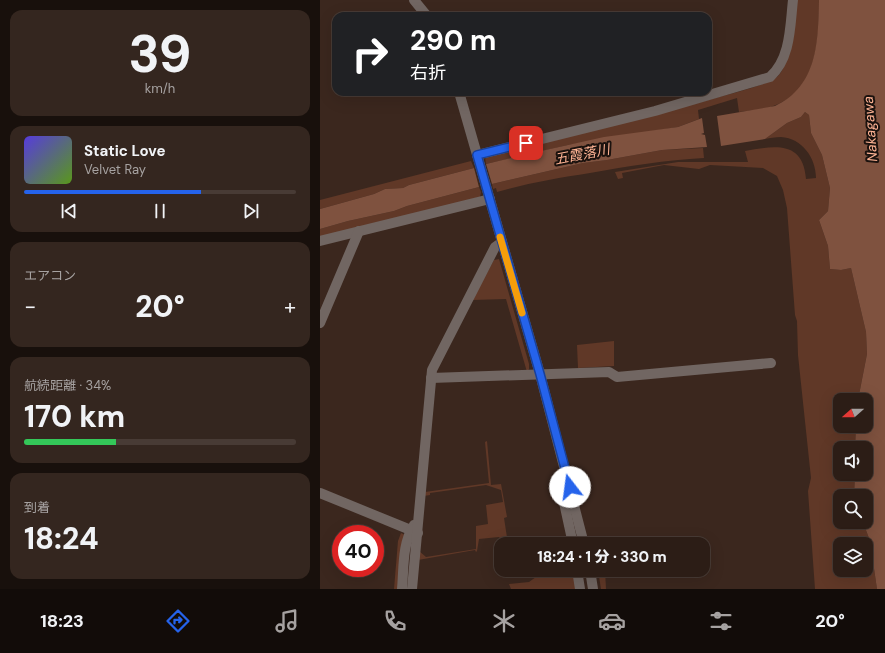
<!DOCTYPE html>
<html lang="ja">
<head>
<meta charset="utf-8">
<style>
	body { margin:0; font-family:"DM Sans","Noto Sans JP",sans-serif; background:#34261f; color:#f1f3f6; height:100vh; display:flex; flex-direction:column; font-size:15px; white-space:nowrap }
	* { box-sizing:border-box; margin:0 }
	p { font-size:13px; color:#a6a2a1 }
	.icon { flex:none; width:22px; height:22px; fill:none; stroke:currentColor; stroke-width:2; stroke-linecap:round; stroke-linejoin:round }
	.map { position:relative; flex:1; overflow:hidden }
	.panel { display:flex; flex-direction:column; gap:10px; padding:10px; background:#18100c; width:320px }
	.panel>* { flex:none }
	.top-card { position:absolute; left:12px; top:12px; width:380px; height:84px; border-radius:12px; box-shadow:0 4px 16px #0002,0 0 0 1px #483b35; background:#202124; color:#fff; overflow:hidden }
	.needle { width:26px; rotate:249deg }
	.fabs { position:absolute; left:513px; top:393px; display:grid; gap:8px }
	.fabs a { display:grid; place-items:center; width:40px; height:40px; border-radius:8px; background:#2c1d16; box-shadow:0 4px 16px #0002,0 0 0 1px #483b35; font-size:20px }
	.speed { position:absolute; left:12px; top:525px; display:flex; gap:8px; font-size:20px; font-weight:700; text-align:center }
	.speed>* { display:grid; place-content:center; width:52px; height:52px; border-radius:50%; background:#2c1d16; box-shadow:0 4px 16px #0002,0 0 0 1px #483b35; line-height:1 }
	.speed .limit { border:6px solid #d22; background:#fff; color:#111 }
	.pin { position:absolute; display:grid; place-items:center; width:34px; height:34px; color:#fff; margin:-17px; border-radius:8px; box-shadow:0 2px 6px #0006 }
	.me { position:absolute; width:44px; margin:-22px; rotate:345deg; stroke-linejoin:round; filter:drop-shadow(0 0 3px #0008) }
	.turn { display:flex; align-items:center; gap:14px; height:84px; padding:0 12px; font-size:18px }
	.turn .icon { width:52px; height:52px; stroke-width:2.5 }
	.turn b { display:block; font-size:28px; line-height:34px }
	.big { font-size:30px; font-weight:800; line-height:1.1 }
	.panel .widget { flex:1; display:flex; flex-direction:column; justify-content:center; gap:6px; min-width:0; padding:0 14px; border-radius:12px; background:#34261f }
	.panel .dial { align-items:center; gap:0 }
	.dial b { font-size:52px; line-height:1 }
	.song { display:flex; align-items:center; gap:12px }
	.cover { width:48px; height:48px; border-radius:6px; background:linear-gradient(135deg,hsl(250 70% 55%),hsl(90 70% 35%)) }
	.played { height:4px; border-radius:2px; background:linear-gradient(90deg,#2563eb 65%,#483b35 65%) }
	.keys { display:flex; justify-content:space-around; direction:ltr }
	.heat { display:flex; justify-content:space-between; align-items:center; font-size:22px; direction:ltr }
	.charge { height:6px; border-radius:3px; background:linear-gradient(90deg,#34c759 34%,#483b35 0) }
	.trip { position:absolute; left:174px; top:537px; width:216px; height:40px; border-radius:12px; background:#2c1d16; box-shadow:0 4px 16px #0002,0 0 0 1px #483b35; font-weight:800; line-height:40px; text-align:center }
	.dock { display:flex; height:64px; justify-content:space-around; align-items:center; background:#120c09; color:#a6a2a1 }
	.dock .icon { width:28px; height:28px }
	.dock .current { color:#2563eb }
	.dock b { font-size:18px; color:#f1f3f6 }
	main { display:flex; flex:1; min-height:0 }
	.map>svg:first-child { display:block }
	.green { fill:#603827; fill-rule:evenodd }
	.water { fill:#7f523f }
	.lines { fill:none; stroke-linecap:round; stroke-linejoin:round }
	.minor { stroke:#716662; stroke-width:10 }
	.route-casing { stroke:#184099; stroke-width:10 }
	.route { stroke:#2563eb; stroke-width:7 }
	.slow { stroke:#f59e0b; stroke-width:7 }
	.labels { text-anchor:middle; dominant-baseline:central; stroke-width:4; stroke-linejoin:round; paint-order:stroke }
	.water-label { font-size:14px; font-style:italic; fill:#feb394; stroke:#1b120e }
</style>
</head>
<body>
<main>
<section class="panel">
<div class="widget dial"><b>39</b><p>km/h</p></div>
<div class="widget">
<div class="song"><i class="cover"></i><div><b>Static Love</b><p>Velvet Ray</p></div></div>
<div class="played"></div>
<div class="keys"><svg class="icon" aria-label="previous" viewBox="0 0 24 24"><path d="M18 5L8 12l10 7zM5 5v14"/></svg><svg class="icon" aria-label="pause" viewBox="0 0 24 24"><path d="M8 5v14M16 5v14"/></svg><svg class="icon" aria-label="next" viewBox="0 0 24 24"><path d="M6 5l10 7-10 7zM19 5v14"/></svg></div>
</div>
<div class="widget"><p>エアコン</p>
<div class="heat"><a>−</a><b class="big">20°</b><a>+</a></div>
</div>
<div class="widget"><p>航続距離 · 34%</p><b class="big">170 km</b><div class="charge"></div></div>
<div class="widget"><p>到着</p><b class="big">18:24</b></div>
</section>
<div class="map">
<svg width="565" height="589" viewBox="0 0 565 589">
	<rect width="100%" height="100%" fill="#3b271e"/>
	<g class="green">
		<path d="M 476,0 L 499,0 C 499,38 498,89 456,105 C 445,110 431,110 419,112 L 417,98 L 378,110 L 379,119 L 358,127 L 248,145 L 166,164 L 165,157 C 242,138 319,120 395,98 C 410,94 448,85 458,76 C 472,62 473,20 476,0 Z"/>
		<path d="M 485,112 L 489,115 L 491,133 L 502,155 L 510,188 L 508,211 L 499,220 L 508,246 L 510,269 L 521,270 L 531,268 L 546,332 L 547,354 L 538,400 L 520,400 L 520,426 L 536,426 L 535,448 L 520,448 L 520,474 L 535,474 L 534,496 L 520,496 L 520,522 L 534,522 L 534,529 L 539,522 L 543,522 L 550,541 L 557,589 L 495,589 L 488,491 L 491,478 L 478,355 L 477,321 L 475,315 L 467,208 L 463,190 L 457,176 L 443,168 L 390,165 L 379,169 L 344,165 L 302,173 L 303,178 L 298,179 L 295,172 L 358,162 L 428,162 L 425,151 C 454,146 483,140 486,179 L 496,178 C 496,158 482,138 461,137 C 455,137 450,138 445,139 L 467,123 L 481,117 ZM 520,544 L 546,544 L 546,570 L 520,570 Z"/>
		<path d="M 383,148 L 384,158 C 346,160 308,166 270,173 C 238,178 208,183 177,192 L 176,188 L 173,189 L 172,184 L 263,163 L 287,160 L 342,150 Z"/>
		<path d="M 151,161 L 154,168 L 89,185 L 83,188 L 65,189 L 54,194 L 0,209 L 0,200 Z"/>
		<path d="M 159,187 L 161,192 L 160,197 L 0,239 L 0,229 L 28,221 L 74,211 L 87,206 Z"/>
		<path d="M 179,259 L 209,364 L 209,369 L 207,372 L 186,299 L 152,300 L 174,260 Z"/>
		<path d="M 294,341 L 294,366 L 258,368 L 257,345 Z"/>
		<path d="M 167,441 L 171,485 L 181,484 L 187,517 L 184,518 L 188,544 L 185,544 L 179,537 L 159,539 L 157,551 L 156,552 L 155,550 L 98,560 L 99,551 L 106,557 L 156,549 L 156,526 L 168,524 L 166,505 L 183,502 L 181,490 L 166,485 L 110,493 L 110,495 L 104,496 L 105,492 L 169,483 L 165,442 Z"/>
		<path d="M 81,533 L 85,535 L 79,589 L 74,589 L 78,541 Z"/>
		<path d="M 234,570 L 256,570 L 259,589 L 191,589 L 189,584 L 209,582 L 223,572 Z"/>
		<path d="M 278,570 L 285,570 L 286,589 L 281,589 Z"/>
	</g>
	<g class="water">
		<path d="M 499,0 L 565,0 L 565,589 L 557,589 L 550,541 L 543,522 L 546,522 L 546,496 L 534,496 L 535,474 L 546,474 L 546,448 L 535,448 L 536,426 L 546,426 L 546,400 L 538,400 L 547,354 L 546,332 L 531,268 L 521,270 L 510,269 L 508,246 L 499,220 L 508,211 L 510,188 L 502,155 L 491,133 L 489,115 L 485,112 L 481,117 L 467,123 L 445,139 L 401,146 L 397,116 L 455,106 C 498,86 498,41 499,0 Z"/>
		<path d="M 382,118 L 384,133 L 381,134 L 385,135 L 387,147 L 342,150 L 287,160 L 263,163 L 172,184 L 166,164 L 221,151 L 284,137 L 358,127 Z"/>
		<path d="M 154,168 L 159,187 L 87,206 L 74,211 L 28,221 L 0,229 L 0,209 L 54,194 L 65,189 L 83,188 L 89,185 Z"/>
	</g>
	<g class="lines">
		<g class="minor">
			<path d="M 94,0 L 107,16"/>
			<path d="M 139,92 L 220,374 L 264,544"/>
			<path d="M 157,155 L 335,111 L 450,77 C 471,58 470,26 473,0"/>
			<path d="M 0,241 L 170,199"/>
			<path d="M 0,323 L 39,231"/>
			<path d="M 111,378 L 289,372 L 297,377 L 451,363"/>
			<path d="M 247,474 L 240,484 L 253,544"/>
			<path d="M 0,493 L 98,533"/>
			<path d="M 257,570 L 260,589"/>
			<path d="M 270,570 L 273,589"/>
			<path d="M 82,589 C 84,567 82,544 94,525"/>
			<path d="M 92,589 L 112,370 L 175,247 L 182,242"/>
		</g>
	</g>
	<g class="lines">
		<g class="route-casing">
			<path id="route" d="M 206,143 L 157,155 L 220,374 L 250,487"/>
		</g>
		<use href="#route" class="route"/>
		<path class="slow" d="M 180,237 L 202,313"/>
	</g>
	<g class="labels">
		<g class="water-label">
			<text transform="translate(550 129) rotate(-94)">Nakagawa</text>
			<text transform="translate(262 154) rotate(-11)">五霞落川</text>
		</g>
	</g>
</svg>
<div class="fabs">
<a><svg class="needle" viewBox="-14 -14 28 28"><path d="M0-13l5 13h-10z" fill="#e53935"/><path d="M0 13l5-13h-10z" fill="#a6a2a1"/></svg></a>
<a><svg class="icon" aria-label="sound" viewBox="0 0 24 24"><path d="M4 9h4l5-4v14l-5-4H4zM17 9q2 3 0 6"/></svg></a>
<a><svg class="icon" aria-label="search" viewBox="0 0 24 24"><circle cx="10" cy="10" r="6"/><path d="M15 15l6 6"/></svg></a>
<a><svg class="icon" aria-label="layers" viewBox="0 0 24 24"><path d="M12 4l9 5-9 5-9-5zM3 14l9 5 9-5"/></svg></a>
</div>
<div class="speed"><div class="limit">40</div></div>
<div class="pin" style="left:206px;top:143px;background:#d93025"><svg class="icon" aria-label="arrive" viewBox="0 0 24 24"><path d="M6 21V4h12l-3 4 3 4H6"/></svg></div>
<svg class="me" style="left:250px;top:487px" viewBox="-20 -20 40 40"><circle r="19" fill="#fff"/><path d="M0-13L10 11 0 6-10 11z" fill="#2563eb"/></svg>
<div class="trip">18:24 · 1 分 · 330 m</div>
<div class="top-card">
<div class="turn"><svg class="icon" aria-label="right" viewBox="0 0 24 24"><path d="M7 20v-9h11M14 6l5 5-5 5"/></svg><div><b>290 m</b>右折</div></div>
</div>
</div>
</main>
<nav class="dock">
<b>18:23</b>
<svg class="icon current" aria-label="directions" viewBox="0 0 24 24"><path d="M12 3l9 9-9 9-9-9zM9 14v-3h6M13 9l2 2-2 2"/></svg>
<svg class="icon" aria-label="music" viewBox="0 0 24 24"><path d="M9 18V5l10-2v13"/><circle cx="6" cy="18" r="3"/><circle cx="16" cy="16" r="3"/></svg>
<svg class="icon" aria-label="phone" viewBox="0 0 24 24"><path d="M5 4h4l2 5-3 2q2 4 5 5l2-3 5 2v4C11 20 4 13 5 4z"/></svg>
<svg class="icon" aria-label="climate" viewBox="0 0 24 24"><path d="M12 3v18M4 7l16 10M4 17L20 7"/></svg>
<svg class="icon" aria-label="car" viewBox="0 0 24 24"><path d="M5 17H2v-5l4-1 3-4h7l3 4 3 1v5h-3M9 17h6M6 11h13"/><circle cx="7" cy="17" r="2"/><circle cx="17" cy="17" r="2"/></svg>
<svg class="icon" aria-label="filters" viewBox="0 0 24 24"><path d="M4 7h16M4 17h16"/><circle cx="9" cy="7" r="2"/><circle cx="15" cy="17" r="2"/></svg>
<b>20°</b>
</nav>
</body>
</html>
